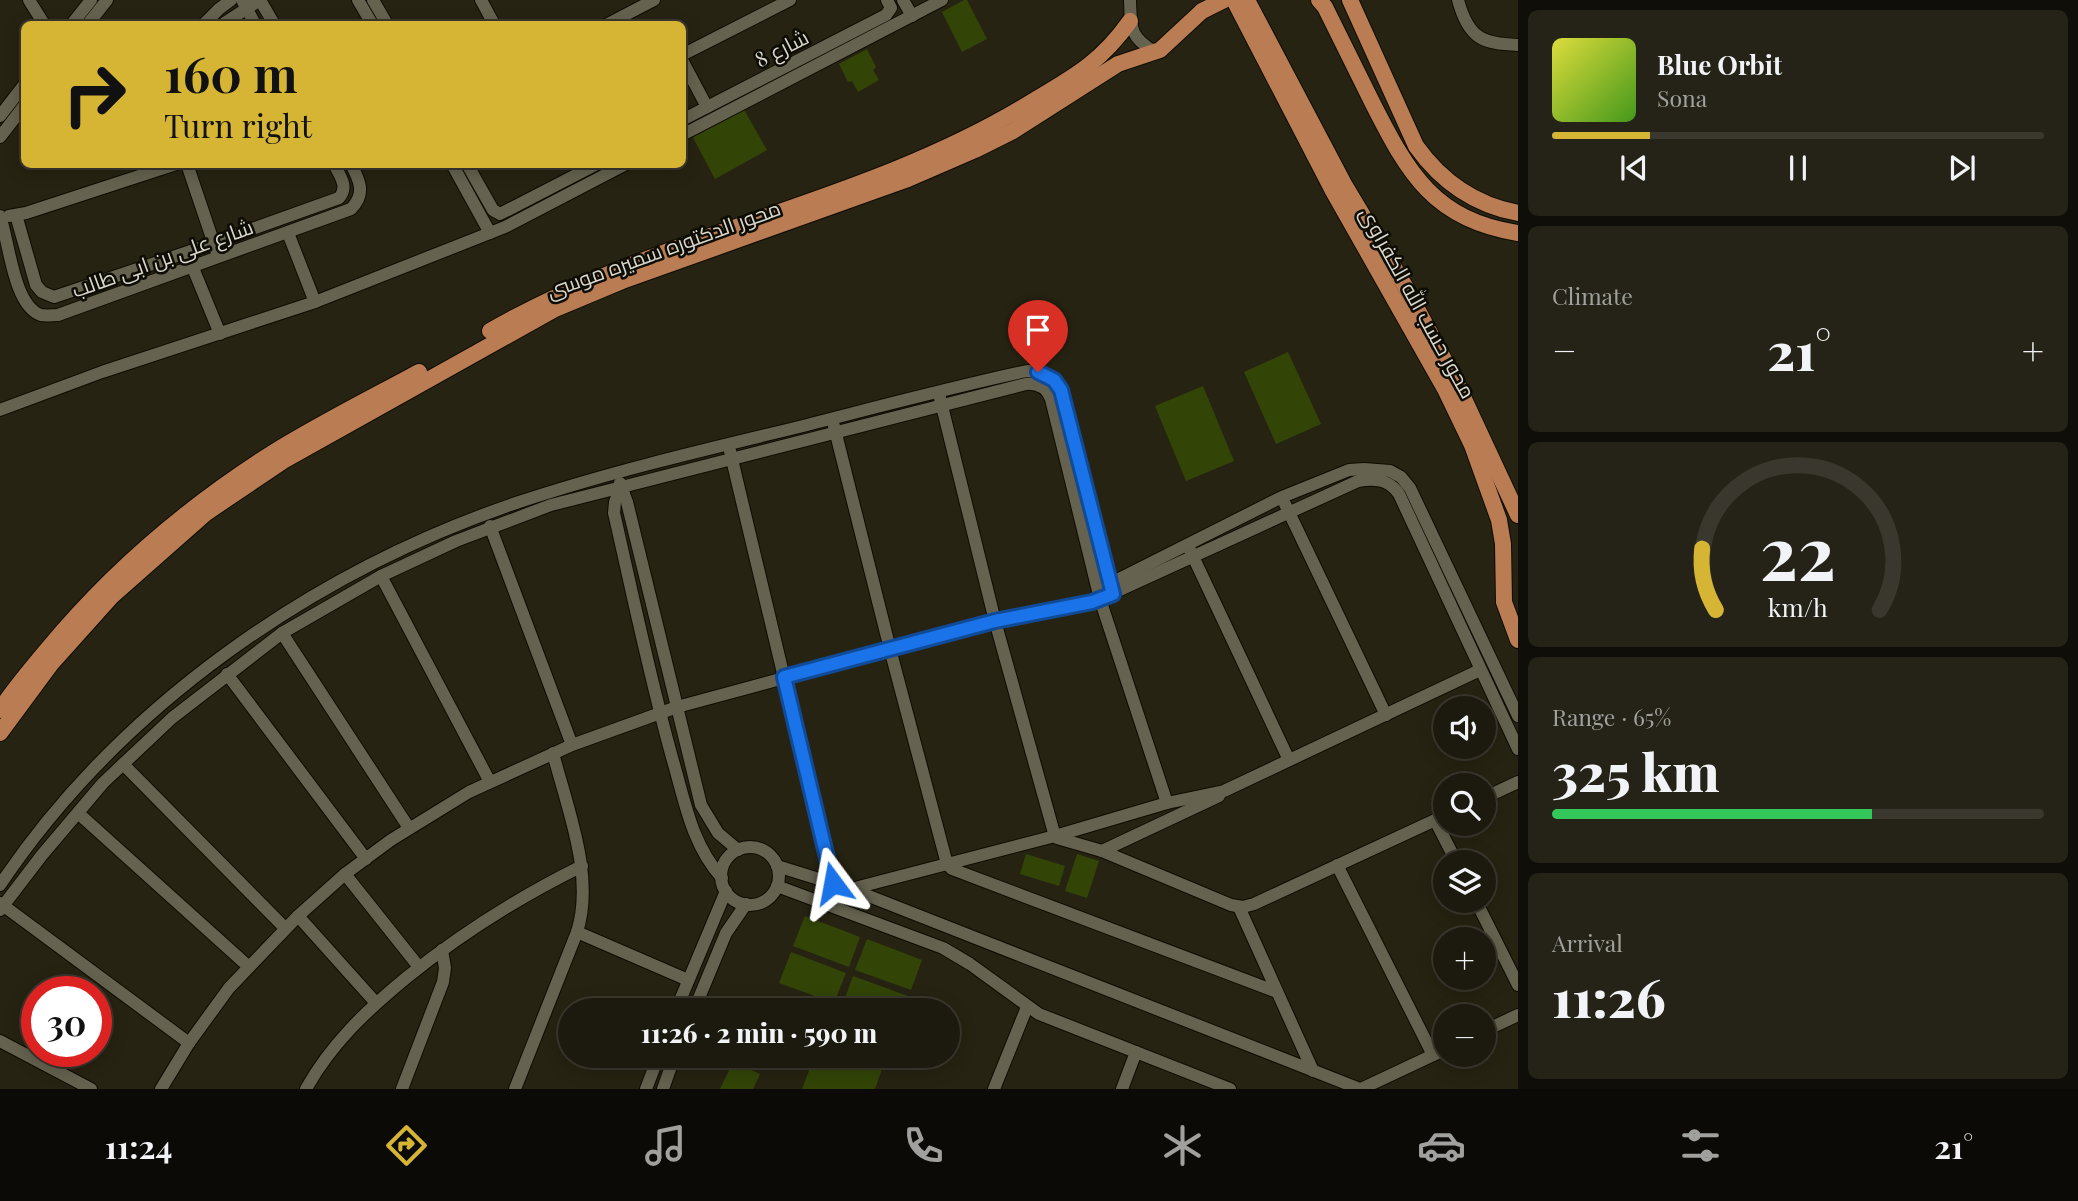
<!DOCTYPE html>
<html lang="en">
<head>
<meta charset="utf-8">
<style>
	body { margin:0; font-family:"Playfair Display",Cairo,serif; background:#252317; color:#f1f3f6; height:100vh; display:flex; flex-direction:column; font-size:26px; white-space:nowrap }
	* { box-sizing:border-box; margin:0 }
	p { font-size:23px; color:#a0a19e }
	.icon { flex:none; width:38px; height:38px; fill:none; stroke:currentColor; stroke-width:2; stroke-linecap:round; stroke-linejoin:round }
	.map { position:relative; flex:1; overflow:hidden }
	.details { display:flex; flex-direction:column; gap:10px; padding:10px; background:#0f0e08; width:560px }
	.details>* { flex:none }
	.guide { position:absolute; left:21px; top:21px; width:665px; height:147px; border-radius:10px; box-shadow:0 4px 18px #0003,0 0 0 2px #3a382e; background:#d6b534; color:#111; overflow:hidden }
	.controls { position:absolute; left:1433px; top:696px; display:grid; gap:14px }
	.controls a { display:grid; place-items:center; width:63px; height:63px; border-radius:50%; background:#1c1a0e; box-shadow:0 4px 18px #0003,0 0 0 2px #3a382e; font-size:35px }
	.speed { position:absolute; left:21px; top:976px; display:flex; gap:14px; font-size:35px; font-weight:700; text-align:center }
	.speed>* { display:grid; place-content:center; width:91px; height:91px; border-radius:50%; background:#1c1a0e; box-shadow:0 4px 18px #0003,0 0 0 2px #3a382e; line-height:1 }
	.speed .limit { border:10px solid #d22; background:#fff; color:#111 }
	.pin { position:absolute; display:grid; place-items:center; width:60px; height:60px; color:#fff; margin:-72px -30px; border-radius:50% 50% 50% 0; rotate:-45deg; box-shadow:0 0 7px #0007 }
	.pin .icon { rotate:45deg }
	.me { position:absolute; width:77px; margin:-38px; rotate:347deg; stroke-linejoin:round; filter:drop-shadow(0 0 5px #0008) }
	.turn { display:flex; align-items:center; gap:24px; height:147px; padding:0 28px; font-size:32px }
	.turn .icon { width:91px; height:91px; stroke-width:2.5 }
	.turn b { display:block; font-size:49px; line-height:60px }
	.big { font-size:52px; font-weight:800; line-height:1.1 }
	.details .card { flex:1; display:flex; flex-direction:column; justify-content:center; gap:10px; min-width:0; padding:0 24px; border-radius:10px; background:#252317 }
	.details .dial { align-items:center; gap:0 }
	.dial svg { height:182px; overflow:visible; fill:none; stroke:#3a382e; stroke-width:7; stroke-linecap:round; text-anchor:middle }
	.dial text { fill:#f1f3f6; stroke:none }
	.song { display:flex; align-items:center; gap:21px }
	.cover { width:84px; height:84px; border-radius:10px; background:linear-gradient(135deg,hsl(60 70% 55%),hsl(100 70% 35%)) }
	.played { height:7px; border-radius:4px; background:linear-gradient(90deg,#d6b534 20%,#3a382e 20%) }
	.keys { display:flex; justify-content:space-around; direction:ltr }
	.heat { display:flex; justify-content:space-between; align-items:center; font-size:38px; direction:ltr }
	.charge { height:10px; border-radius:5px; background:linear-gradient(90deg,#34c759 65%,#3a382e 0) }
	.trip { position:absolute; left:558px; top:998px; width:402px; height:70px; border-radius:35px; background:#1c1a0e; box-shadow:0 4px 18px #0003,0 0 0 2px #3a382e; font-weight:800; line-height:70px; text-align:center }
	.menu { display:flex; height:112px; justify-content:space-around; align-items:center; background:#0b0a06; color:#a0a19e }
	.menu .icon { width:49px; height:49px }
	.menu .on { color:#d6b534 }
	.menu b { font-size:32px; color:#f1f3f6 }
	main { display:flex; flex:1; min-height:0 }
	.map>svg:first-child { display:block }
	.green { fill:#324507 }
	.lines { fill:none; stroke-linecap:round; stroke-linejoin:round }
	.minor-casing { stroke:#0f0c01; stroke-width:14 }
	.major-casing { stroke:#0f0c01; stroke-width:18 }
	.minor { stroke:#65624f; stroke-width:12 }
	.major { stroke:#ba7c53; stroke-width:16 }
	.route-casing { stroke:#114b97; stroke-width:18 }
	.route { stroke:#1a73e8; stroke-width:12 }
	.labels { text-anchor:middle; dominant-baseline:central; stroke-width:5; stroke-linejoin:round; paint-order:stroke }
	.street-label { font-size:21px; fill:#d9d7cc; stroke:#0d0c05 }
</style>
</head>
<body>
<main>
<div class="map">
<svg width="1518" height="1089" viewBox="0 0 1518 1089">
	<rect width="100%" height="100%" fill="#262312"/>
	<g class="green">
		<path d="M 964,0 L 967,0 L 987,39 L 962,52 L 942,12 Z"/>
		<path d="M 867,49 L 876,67 L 873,70 L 879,80 L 858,92 L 852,81 L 848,82 L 839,64 Z"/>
		<path d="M 742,106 L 767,150 L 715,179 L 691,134 Z"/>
		<path d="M 1288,352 L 1321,424 L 1276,444 L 1244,372 Z"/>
		<path d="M 1203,386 L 1234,461 L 1186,481 L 1155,406 Z"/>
		<path d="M 1026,854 L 1065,866 L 1059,886 L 1020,874 Z"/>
		<path d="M 1077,854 L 1099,861 L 1087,898 L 1065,891 Z"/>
		<path d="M 805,916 L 860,937 L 849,967 L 793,946 Z"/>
		<path d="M 867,939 L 922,960 L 911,990 L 855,970 Z"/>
		<path d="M 791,952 L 846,973 L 834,1003 L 779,983 Z"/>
		<path d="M 853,976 L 908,996 L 903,1010 L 852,1010 L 842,1006 Z"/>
		<path d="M 815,1055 L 887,1055 L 875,1089 L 802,1089 Z"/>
		<path d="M 733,1062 L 760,1074 L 753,1089 L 720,1089 Z"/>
	</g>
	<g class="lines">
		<g class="minor-casing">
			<g id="minor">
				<path d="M 29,0 L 44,24"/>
				<path d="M 242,0 L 255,24"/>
				<path d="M 260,0 L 274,24"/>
				<path d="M 358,0 L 372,24"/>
				<path d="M 373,0 L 387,24"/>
				<path d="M 481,0 L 494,24"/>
				<path d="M 903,0 L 912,16"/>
				<path d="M 1130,0 C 1131,27 1129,37 1155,52"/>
				<path d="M 1458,0 C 1468,37 1481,44 1518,45"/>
				<path d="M 72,24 L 91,0"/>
				<path d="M 88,24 L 107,0"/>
				<path d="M 204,24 L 219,9 L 231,0"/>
				<path d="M 223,24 L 260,0"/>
				<path d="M 608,24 L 654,0"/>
				<path d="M 682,55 L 790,0"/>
				<path d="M 682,60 L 707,107"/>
				<path d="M 0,116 L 24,85"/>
				<path d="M 682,120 L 886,15 L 891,8 L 887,0"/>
				<path d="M 682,135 L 942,0"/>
				<path d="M 0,137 L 24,106"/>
				<path d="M 187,164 L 216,250"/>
				<path d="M 452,164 L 490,233"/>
				<path d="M 467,164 L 493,210 L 500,214 L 597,164"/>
				<path d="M 16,215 L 36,285 L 42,292 L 54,297 L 188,252 L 339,198 C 349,187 340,176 334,164"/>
				<path d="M 0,216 C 9,240 13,306 41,315 C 47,316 52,315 58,315 L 351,209 C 366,194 360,181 351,164"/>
				<path d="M 9,216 L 26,213 L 176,164"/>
				<path d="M 288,233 L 315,302"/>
				<path d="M 191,263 L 220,334"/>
				<path d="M 940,398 L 995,621 L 1054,833 L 1057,838 L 1102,851 L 1231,905 L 1243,907 L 1254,904 L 1446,815"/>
				<path d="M 0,410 L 102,372 L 315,302 L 505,227 L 626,164"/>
				<path d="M 834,426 L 890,649 L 947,864 L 952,869 L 1277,992"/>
				<path d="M 730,451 L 833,883"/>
				<path d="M 620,483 L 627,502 L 701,805 L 718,833 L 738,850"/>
				<path d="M 621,486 L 615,502 L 614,513 C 633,596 650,679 673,761 C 685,802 692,845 722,878"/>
				<path d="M 1285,504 L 1386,715"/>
				<path d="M 490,526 L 572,745"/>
				<path d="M 1190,550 L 1289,760"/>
				<path d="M 381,576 L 490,782"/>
				<path d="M 1105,586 L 1282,497 L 1349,470 L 1364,469 L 1390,471 L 1401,477 L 1410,488 L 1518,716"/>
				<path d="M 282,633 L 409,828"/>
				<path d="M 227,674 L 366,859"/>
				<path d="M 123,764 L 285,928"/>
				<path d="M 1484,798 L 1518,782"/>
				<path d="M 78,813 L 249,967"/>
				<path d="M 1435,820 L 1457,863"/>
				<circle cx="750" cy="876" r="29"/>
				<path d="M 1102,851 L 1219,796"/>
				<path d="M 1337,865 L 1433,1055"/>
				<path d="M 777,866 L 851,889 L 1360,1089"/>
				<path d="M 345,874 L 419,967"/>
				<path d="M 0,885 C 120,706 313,572 516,503 C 606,473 699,451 791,429 C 870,409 948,388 1027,371 C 1045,371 1057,379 1063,396 L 1113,594"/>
				<path d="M 777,886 L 943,948 L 970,964 L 1039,1014 L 1230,1089"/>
				<path d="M 851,889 L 1055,836 L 1167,803 L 1224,791 L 1480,670"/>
				<path d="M 1476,901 L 1518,985"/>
				<path d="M 0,903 L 189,1043"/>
				<path d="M 1239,907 L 1313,1071"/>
				<path d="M 0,910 L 42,855 L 103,783 L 172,718 L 282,633 L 381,576 L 456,541 L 551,505 L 1026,384 C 1038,383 1047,388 1051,399 L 1100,599 L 1167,803"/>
				<path d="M 298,916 L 376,1003"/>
				<path d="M 577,932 L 688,980"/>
				<path d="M 676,1010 L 726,891"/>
				<path d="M 694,1010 L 726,933 L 746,904"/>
				<path d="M 1484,1031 L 1518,1015"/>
				<path d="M 0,1041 L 91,1089"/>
				<path d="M 161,1089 L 189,1043 L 229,988 L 298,916 L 345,874 L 391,840 L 469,792 L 572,745 L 677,707 L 995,621 L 1100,599 L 1358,481 C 1374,478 1389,479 1399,494 L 1518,749"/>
				<path d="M 306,1089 C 331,1044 366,1011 406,978 C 462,933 517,898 582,866"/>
				<path d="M 402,1089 L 443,982 L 445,968 L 442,950"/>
				<path d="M 515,1089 L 577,932 C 595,876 567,808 553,753"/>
				<path d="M 646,1089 L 659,1055"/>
				<path d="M 663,1089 L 675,1055"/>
				<path d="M 994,1089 L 1027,1007"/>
				<path d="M 1122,1089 L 1136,1052"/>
				<path d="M 1361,1089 L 1446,1049"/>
			</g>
		</g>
		<g class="major-casing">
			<g id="major">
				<path d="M 1234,0 L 1333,191 L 1445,389 L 1472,445 L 1499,520 L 1503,544 L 1504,602 L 1518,640"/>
				<path d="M 1247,0 L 1344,184 L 1405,286 L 1457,384 L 1518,515"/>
				<path d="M 1319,0 L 1325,7 C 1341,39 1357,71 1373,104 C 1408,173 1434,220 1518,233"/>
				<path d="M 1350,0 L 1416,146 C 1441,181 1475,205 1518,213"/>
				<path d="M 490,331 C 661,232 865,205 1033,101 C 1075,76 1101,62 1130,21"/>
				<path d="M 0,710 C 14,689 30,670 46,651 C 111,572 187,507 274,452 C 321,423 371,398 419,372"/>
				<path d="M 0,733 L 51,664 L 112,596 L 206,513 L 283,461 L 555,309 L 622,281 L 908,179 L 975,150 L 1013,131 L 1118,64 L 1160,50 L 1202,11 L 1224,0"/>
			</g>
		</g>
		<use href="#minor" class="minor"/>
		<use href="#major" class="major"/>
	</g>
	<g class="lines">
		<g class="route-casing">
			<path id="route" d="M 833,883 L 784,677 L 995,621 L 1092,602 L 1113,594 L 1061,390 L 1054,380 L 1038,372"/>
		</g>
		<use href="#route" class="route"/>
	</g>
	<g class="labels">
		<g class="street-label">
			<text transform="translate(781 47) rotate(-27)">شارع 8</text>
			<text transform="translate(663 248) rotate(-20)">محور الدكتوره سميره موسى</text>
			<text transform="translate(162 257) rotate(-20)">شارع على بن ابى طالب</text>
			<text transform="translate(1419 302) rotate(61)">محور حسب الله الكفراوى</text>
		</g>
	</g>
</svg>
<div class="controls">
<a><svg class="icon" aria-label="sound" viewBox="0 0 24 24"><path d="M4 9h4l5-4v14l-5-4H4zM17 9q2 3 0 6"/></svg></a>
<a><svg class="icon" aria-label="search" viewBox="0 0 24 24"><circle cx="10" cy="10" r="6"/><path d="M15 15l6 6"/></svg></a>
<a><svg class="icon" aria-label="layers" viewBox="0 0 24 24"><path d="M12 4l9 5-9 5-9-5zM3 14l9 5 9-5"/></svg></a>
<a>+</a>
<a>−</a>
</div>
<div class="speed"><div class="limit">30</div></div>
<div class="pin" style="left:1038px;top:372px;background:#d93025"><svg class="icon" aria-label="arrive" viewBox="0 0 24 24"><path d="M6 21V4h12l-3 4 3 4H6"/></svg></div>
<svg class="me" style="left:833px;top:883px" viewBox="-20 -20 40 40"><path d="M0-17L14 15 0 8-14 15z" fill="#1a73e8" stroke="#fff" stroke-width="4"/></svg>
<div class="trip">11:26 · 2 min · 590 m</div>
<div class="guide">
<div class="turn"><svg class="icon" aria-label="right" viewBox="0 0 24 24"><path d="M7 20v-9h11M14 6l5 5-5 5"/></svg><div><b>160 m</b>Turn right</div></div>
</div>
</div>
<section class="details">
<div class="card">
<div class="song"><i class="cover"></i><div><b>Blue Orbit</b><p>Sona</p></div></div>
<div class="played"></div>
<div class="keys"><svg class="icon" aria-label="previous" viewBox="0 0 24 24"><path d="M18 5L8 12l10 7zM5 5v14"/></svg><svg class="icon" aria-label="pause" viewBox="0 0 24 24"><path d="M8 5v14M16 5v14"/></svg><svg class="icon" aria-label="next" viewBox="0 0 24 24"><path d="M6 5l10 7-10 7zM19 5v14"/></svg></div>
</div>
<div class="card"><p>Climate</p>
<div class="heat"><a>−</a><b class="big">21°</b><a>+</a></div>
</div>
<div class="card dial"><svg viewBox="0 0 100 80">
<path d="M14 69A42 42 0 1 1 86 69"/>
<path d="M14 69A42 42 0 0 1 8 42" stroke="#d6b534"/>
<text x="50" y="56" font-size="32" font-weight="700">22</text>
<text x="50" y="72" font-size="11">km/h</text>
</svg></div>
<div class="card"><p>Range · 65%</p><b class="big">325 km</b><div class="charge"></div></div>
<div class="card"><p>Arrival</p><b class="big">11:26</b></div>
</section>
</main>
<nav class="menu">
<b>11:24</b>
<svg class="icon on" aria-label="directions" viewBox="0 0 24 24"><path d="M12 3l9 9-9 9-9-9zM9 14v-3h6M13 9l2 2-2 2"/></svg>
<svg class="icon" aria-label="music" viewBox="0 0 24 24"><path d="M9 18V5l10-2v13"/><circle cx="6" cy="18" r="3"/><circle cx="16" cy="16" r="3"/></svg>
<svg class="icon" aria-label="phone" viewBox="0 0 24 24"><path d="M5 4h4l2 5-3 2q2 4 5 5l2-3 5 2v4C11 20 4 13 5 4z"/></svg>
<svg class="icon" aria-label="climate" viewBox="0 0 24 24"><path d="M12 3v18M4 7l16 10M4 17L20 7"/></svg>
<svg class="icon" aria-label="car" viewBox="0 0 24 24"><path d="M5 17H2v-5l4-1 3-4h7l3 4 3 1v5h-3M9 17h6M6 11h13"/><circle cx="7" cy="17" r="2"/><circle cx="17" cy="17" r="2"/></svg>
<svg class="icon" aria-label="filters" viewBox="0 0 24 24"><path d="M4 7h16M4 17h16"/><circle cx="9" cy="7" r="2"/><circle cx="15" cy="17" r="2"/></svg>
<b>21°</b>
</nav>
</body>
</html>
